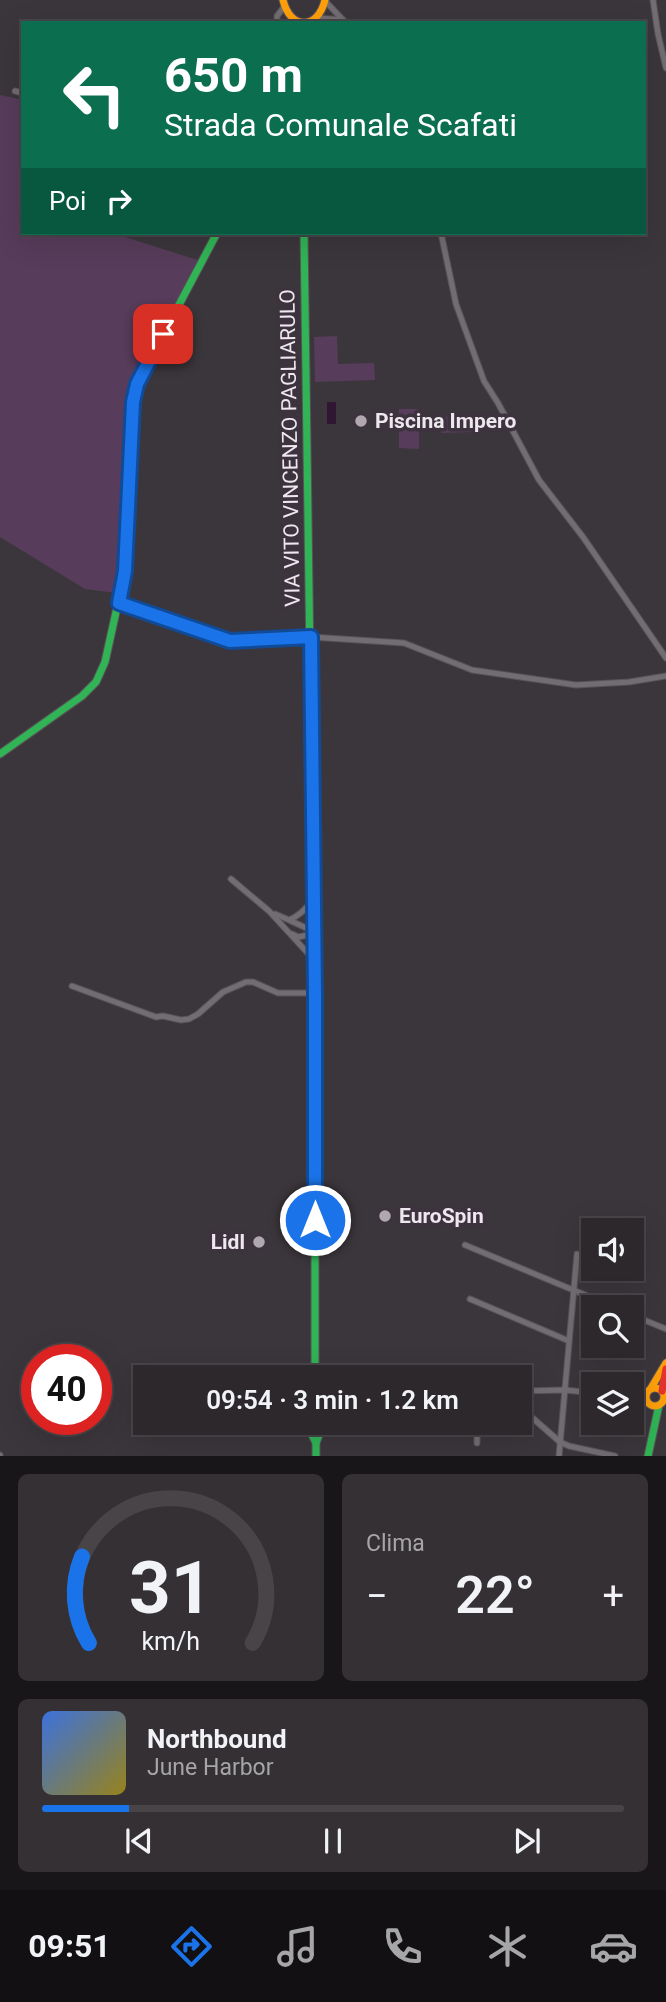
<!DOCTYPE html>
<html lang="it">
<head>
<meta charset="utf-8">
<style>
	body { margin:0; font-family:Roboto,sans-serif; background:#343034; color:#f1f3f6; height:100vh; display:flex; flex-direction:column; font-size:26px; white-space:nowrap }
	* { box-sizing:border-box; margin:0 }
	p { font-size:23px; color:#a6a6a9 }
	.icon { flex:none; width:38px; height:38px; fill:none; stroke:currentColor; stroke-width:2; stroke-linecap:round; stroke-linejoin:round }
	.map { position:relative; height:1456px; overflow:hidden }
	.side { display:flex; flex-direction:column; gap:18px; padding:18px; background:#181618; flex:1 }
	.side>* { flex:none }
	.hud { position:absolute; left:21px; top:21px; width:625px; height:214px; border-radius:0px; box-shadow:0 7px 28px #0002,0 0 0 2px #484448; background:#0b6e4f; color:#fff; overflow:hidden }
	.buttons { position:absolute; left:581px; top:1218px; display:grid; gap:14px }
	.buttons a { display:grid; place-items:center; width:63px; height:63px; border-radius:0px; background:#2c282c; box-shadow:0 7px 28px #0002,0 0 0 2px #484448; font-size:35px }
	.speed { position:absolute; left:21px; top:1344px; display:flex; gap:14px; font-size:35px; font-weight:700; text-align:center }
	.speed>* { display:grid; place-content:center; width:91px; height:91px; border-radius:50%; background:#2c282c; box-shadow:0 7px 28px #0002,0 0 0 2px #484448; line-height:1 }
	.speed .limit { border:10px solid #d22; background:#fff; color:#111 }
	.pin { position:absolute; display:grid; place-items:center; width:60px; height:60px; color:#fff; margin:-30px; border-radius:14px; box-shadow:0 4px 10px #0006 }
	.me { position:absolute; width:77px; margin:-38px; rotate:0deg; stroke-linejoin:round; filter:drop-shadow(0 0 5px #0008) }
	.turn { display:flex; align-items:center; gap:24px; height:147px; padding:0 28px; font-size:32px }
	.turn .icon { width:91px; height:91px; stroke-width:2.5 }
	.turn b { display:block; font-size:49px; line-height:60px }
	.then { display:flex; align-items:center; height:66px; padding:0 28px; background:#0003; gap:14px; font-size:26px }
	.big { font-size:52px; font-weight:600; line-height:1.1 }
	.side .card { flex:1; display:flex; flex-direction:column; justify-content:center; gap:10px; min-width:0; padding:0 24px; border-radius:10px; background:#343034 }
	.side .dial { align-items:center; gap:0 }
	.dial svg { height:182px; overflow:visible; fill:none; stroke:#484448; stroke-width:7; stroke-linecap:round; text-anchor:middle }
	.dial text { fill:#f1f3f6; stroke:none }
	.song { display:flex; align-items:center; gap:21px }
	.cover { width:84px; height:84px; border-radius:10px; background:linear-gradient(135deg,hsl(220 70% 55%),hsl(50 70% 35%)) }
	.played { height:7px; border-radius:4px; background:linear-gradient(90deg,#1a73e8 15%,#484448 15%) }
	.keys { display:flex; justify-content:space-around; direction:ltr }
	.heat { display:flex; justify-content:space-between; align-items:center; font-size:38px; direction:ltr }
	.side .tiles { flex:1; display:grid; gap:18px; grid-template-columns:1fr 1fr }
	.card:last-child { grid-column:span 2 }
	.trip { position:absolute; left:133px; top:1365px; width:399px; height:70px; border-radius:0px; background:#2c282c; box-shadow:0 7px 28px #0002,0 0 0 2px #484448; font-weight:600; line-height:70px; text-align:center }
	.dock { display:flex; height:112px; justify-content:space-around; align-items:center; background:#121012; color:#a6a6a9 }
	.dock .icon { width:49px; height:49px }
	.dock .on { color:#1a73e8 }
	.dock b { font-size:32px; color:#f1f3f6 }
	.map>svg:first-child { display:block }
	.green { fill:#583c5b }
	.water { fill:#311634 }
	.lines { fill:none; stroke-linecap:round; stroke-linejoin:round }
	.street-casing { stroke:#575357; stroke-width:7 }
	.fast-casing { stroke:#575357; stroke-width:9 }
	.slow-casing { stroke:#575357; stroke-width:9 }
	.jam-casing { stroke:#575357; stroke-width:9 }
	.street { stroke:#726d72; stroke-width:5 }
	.fast { stroke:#30b455; stroke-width:7 }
	.slow { stroke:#ff9f0a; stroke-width:7 }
	.jam { stroke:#e5322d; stroke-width:7 }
	.route-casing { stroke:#114b97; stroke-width:18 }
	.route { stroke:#1a73e8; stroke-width:12 }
	.poi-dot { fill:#afa9af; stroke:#3d333e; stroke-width:2.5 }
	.labels { text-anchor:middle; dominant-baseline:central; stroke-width:7; stroke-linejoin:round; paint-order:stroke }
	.poi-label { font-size:21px; font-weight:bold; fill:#ede7ee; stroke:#3d333e; text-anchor:start }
	.street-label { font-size:21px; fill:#ede7ee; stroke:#3d333e }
</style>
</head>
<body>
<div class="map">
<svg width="666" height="1456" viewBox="0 0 666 1456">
	<rect width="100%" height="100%" fill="#3b363b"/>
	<g class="green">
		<path d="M 0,95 L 23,100 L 23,233 L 112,233 L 201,261 L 127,395 L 116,593 L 85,589 L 0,537 Z"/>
		<path d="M 337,336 L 338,364 L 374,363 L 375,380 L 315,382 L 314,337 Z"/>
		<path d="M 399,409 L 419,409 L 419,449 L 399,448 Z"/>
		<path d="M 473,415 L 474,432 L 441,433 L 440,417 Z"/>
	</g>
	<rect class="water" x="327" y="402" width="9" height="22"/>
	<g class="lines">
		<g class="street-casing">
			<g id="street">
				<path d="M 653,0 L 658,34 L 666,68"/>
				<path d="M 325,1 L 346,23"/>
				<path d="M 318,18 L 343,20"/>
				<path d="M 277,23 L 277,16 L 284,7"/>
				<path d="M 15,91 L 23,93"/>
				<path d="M 441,233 L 456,304 L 484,381 L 498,403 L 539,480 L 583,537 L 666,658"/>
				<path d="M 119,603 L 230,641 L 311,637 L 404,643 L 472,670 L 576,685 L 629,682 L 666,676"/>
				<path d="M 231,879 L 269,911 L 315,961"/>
				<path d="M 275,914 L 289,920 C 299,916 306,909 313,900"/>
				<path d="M 291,921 L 313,931"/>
				<path d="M 292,934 L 298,937 L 313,934"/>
				<path d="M 72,986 L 156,1017 L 163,1016 L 181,1020 L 189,1019 L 198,1014 L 223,992 L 246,982 L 253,982 L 278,993 L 315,993"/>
				<path d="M 465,1245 L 614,1307"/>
				<path d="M 470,1299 L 569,1341"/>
				<path d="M 632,1315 L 666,1329"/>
				<path d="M 520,1391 L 565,1390 L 593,1393"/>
				<path d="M 632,1393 L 649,1390"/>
				<path d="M 632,1398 L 648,1403"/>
				<path d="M 520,1407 L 560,1442 L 569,1446 L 615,1456"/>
				<path d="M 477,1423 L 477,1443"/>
				<path d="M 0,1455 L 0,1456"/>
				<path d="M 559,1456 L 577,1254"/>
			</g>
		</g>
		<g class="fast-casing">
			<g id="fast">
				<path d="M 304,233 L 313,877"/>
				<path d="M 0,754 L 82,696 L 96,682 L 105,662 L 125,571 L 133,402 L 137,384 L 217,233"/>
				<path d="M 315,1157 L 315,1377"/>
				<path d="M 309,1429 L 316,1443 L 316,1456"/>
				<path d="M 316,1443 L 321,1430 L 328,1423"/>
				<path d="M 648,1456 L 659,1405"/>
			</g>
		</g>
		<g class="slow-casing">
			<g id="slow">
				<path d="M 283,0 C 290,30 318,30 325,0"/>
				<path d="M 313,877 L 315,1157"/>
				<circle cx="655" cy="1397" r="9"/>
				<path d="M 651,1388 L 666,1363"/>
			</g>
		</g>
		<g class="jam-casing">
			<path id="jam" d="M 662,1391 L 666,1369"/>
		</g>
		<use href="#street" class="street"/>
		<use href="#fast" class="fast"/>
		<use href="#slow" class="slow"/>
		<use href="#jam" class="jam"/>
	</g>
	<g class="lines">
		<g class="route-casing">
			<path id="route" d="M 163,334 L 137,384 L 133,402 L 125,571 L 119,603 L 230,641 L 311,637 L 315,993 L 315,1220"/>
		</g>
		<use href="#route" class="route"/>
	</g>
	<g class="poi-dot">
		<circle cx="361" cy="421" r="7"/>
		<circle cx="385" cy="1216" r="7"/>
		<circle cx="259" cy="1242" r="7"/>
	</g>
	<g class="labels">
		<g class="poi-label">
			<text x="375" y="421">Piscina Impero</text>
			<text x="399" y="1216">EuroSpin</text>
			<text x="245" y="1242" text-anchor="end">Lidl</text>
		</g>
		<g class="street-label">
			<text transform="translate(290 448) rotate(-91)">VIA VITO VINCENZO PAGLIARULO</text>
		</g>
	</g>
</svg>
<div class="buttons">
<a><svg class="icon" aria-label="sound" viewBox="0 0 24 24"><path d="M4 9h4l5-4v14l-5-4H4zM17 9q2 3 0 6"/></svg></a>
<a><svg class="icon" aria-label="search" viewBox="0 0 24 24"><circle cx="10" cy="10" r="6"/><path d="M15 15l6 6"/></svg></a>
<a><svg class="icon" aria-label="layers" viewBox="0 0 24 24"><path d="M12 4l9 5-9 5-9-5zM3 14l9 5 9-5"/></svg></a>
</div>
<div class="speed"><div class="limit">40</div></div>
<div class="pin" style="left:163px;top:334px;background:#d93025"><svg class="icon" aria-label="arrive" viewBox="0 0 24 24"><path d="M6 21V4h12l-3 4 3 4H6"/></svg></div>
<svg class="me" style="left:315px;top:1220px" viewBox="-20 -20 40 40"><circle r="17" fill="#1a73e8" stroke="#fff" stroke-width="3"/><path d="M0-11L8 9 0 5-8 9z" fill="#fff"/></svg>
<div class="trip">09:54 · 3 min · 1.2 km</div>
<div class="hud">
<div class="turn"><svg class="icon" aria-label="left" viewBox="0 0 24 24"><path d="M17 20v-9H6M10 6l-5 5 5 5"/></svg><div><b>650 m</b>Strada Comunale Scafati</div></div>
<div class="then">Poi<svg class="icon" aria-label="right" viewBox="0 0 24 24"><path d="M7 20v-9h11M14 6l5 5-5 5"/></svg></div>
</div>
</div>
<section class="side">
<div class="tiles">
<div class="card dial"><svg viewBox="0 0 100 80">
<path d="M14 69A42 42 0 1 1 86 69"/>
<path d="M14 69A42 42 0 0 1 11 31" stroke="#1a73e8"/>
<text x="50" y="56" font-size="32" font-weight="700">31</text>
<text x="50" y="72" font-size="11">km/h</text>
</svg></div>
<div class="card"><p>Clima</p>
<div class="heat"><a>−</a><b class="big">22°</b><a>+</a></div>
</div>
<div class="card">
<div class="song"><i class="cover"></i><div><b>Northbound</b><p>June Harbor</p></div></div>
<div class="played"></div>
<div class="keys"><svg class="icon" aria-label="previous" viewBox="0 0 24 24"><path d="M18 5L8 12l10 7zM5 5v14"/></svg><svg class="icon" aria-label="pause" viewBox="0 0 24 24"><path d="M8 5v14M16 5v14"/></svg><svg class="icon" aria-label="next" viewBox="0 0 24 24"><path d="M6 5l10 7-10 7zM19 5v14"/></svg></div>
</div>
</div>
</section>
<nav class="dock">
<b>09:51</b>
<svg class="icon on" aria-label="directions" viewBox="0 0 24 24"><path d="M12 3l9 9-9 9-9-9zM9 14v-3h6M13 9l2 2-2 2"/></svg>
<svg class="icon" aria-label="music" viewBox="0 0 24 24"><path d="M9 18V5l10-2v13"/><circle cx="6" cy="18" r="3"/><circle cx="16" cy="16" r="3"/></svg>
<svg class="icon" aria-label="phone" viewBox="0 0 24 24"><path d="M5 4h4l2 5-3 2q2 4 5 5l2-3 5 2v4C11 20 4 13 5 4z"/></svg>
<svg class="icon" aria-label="climate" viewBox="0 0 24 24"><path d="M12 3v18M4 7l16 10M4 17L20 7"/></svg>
<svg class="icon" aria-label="car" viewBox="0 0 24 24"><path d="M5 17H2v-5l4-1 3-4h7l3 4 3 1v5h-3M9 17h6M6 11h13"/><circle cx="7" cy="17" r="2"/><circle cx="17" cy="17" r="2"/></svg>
</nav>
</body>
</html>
